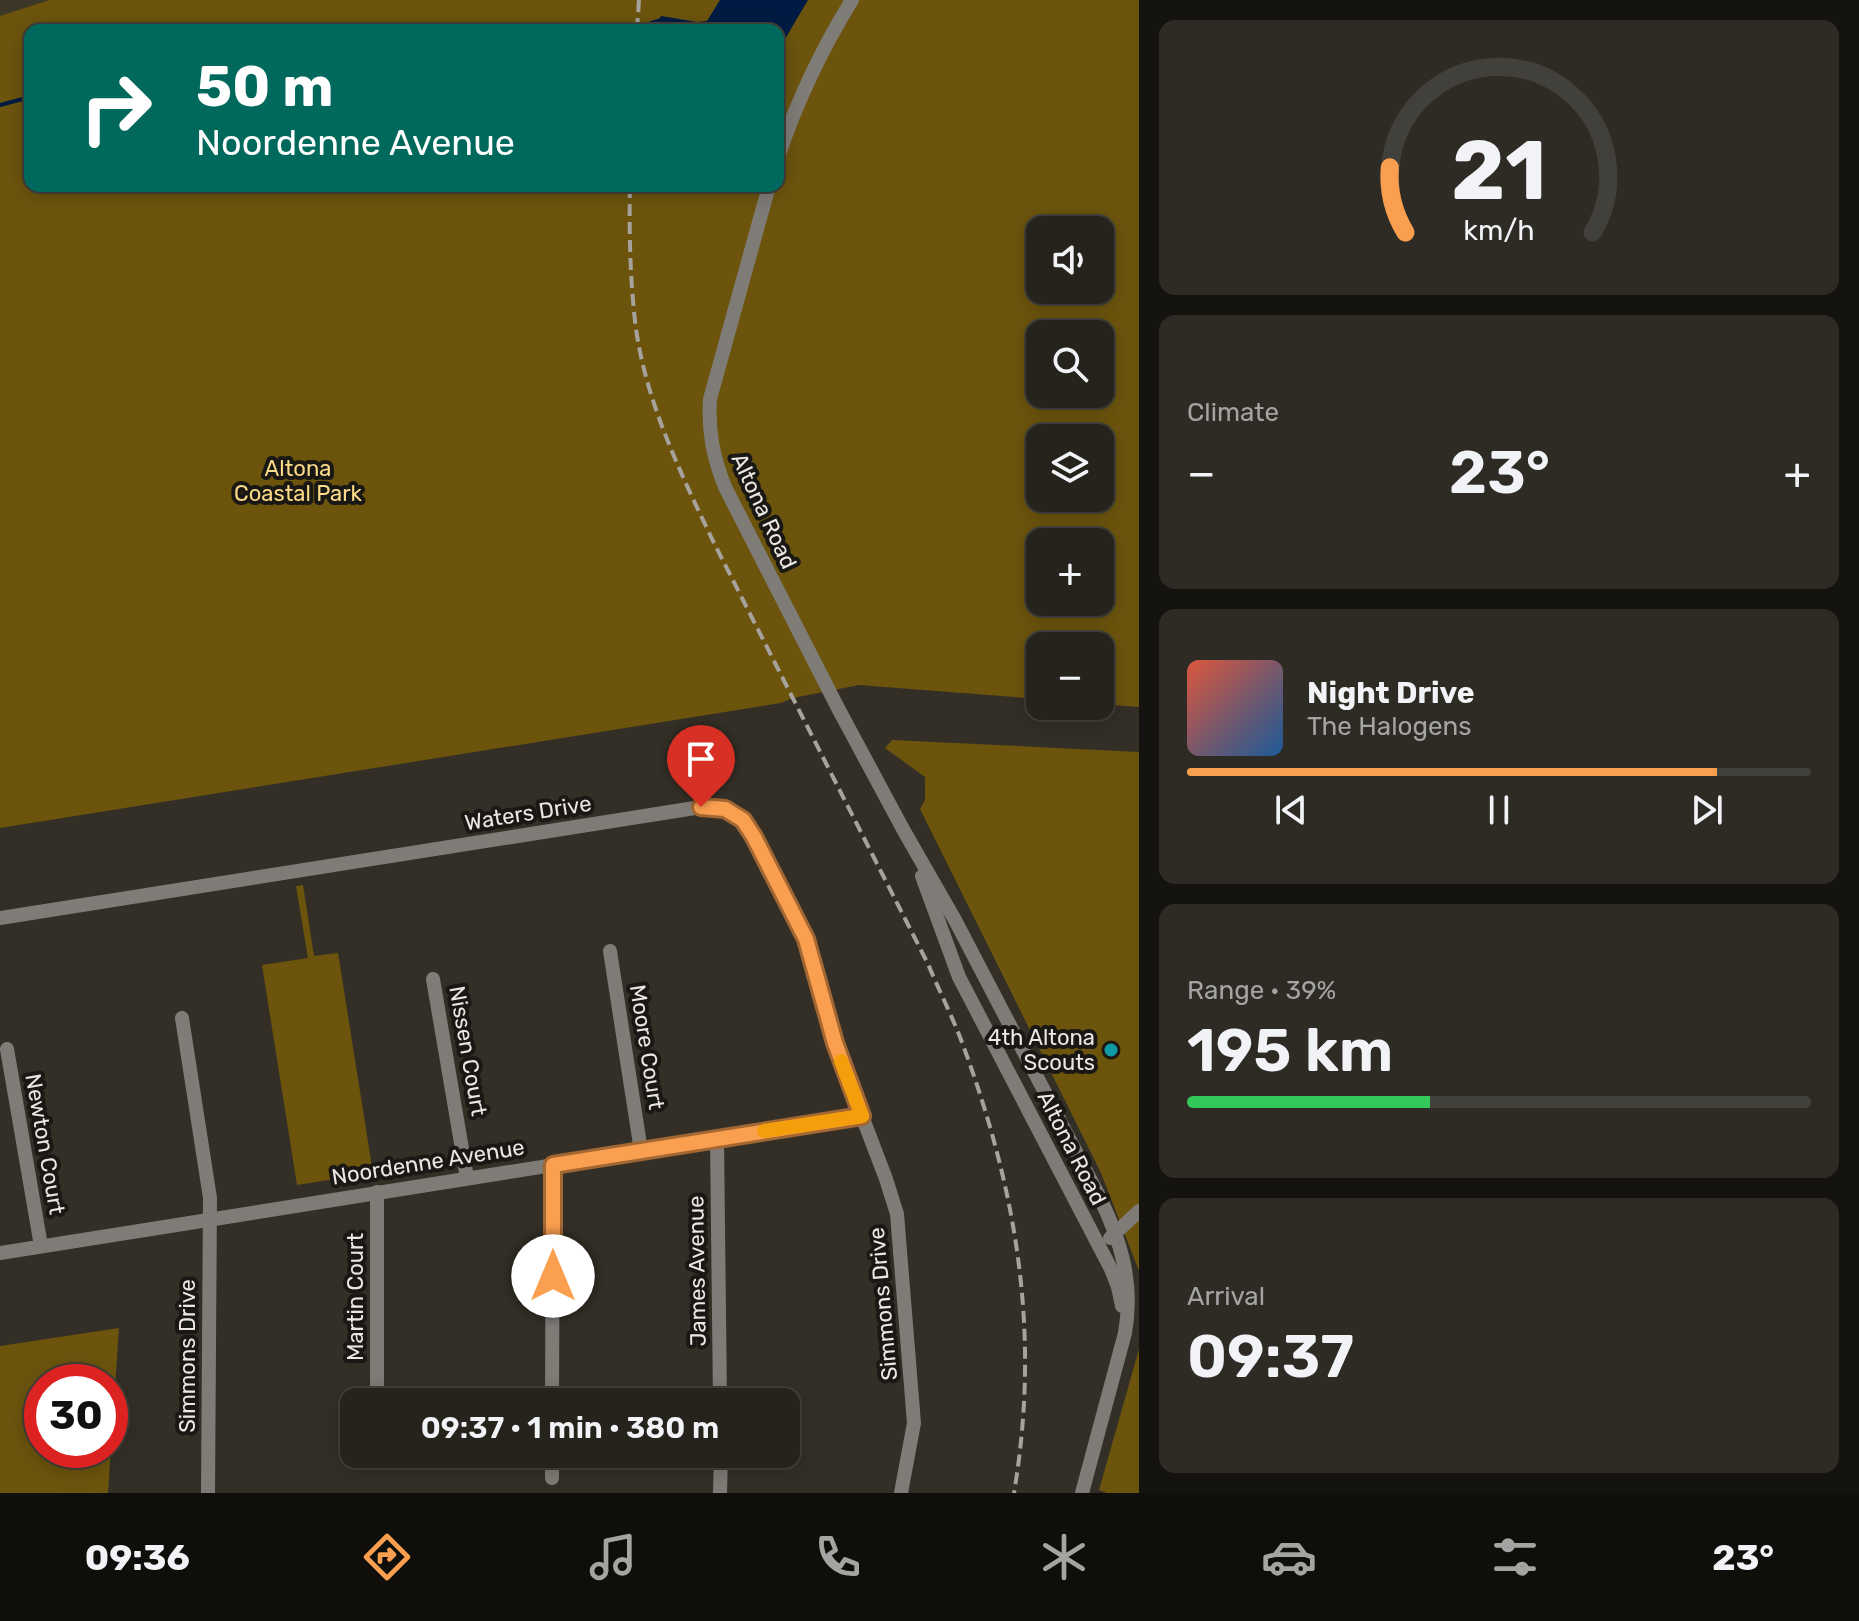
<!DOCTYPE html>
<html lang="en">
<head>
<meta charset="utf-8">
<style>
	body { margin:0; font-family:Rubik,sans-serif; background:#2e2b25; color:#f1f3f6; height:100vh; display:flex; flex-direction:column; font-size:30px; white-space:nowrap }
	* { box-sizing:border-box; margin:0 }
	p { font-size:26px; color:#a4a4a3 }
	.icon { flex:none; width:44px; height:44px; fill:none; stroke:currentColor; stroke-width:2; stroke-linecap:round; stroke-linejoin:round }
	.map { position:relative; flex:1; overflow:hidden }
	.side { display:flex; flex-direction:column; gap:20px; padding:20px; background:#15130f; width:720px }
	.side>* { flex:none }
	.hud { position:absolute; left:24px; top:24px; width:760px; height:168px; border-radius:16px; box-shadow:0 4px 20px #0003,0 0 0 2px #42403b; background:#00695c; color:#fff; overflow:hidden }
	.buttons { position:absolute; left:1026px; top:216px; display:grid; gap:16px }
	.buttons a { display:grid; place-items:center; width:88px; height:88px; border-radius:16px; background:#26231c; box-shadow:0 4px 20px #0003,0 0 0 2px #42403b; font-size:40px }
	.speed { position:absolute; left:24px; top:1364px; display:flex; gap:16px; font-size:40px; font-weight:700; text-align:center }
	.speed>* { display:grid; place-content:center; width:104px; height:104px; border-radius:50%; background:#26231c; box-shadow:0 4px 20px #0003,0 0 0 2px #42403b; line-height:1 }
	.speed .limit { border:12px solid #d22; background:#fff; color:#111 }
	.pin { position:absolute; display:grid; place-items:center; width:68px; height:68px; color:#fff; margin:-82px -34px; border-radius:50% 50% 50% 0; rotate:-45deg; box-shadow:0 0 8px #0007 }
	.pin .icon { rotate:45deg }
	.me { position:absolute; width:88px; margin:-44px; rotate:0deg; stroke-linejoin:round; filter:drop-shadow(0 0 6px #0008) }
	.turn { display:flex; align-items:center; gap:28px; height:168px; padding:0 40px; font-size:36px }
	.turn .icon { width:104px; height:104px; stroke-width:2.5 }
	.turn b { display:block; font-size:56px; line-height:68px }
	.big { font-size:60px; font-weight:600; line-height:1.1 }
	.side .card { flex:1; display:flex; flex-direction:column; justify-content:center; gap:12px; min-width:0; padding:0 28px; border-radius:16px; background:#2e2b25 }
	.side .dial { align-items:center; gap:0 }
	.dial svg { height:208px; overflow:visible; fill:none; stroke:#42403b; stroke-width:7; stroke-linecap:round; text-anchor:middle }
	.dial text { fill:#f1f3f6; stroke:none }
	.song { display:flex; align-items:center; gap:24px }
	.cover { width:96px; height:96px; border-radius:12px; background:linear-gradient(135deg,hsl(10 70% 55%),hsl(210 70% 35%)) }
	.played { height:8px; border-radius:4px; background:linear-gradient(90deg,#fa9f4f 85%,#42403b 85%) }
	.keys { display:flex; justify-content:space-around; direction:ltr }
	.heat { display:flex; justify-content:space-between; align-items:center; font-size:44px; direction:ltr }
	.charge { height:12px; border-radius:6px; background:linear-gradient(90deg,#34c759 39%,#42403b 0) }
	.trip { position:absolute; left:340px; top:1388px; width:460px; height:80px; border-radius:16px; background:#26231c; box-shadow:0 4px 20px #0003,0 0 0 2px #42403b; font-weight:600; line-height:80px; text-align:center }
	.tabs { display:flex; height:128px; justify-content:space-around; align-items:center; background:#0f0e0b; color:#a4a4a3 }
	.tabs .icon { width:56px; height:56px }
	.tabs .on { color:#fa9f4f }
	.tabs b { font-size:36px; color:#f1f3f6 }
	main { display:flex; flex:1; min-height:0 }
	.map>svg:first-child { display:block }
	.built { fill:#3d3728 }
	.green { fill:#6c540d; fill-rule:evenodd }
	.water { fill:#001b43 }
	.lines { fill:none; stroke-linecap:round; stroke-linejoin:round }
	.stream { stroke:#001b43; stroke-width:4 }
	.minor { stroke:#7f7c78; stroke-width:14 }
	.rail { stroke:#a6a29c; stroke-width:4; stroke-dasharray:12 6; stroke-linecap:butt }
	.route-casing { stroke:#a26733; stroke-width:20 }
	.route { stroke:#fa9f4f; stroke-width:14 }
	.slow { stroke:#f59e0b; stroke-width:14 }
	.culture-dot { fill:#0f9aa8; stroke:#191814; stroke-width:3 }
	.labels { text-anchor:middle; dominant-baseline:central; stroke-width:8; stroke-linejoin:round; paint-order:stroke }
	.park-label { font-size:22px; fill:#fbda88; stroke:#191814 }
	.street-label { font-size:22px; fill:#ebe8e3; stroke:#191814 }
	.poi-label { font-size:22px; fill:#ebe8e3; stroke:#191814; text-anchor:end }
</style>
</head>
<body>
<main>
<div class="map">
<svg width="1139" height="1493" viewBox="0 0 1139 1493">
	<rect width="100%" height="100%" fill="#332f26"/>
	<path class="built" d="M 0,0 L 49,0 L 0,16 Z"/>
	<g class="green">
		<path d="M 49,0 L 1139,0 L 1139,707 L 1100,704 L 1100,646 L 1040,646 L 1040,699 L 859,685 L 793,698 L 781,703 L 0,828 L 0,16 ZM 30,30 L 778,30 L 778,186 L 30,186 ZM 1040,230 L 1100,230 L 1100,290 L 1040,290 ZM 1040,334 L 1100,334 L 1100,394 L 1040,394 ZM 1040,438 L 1100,438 L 1100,498 L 1040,498 ZM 1040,542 L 1100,542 L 1100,602 L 1040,602 Z"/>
		<path d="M 892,740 L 1139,752 L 1139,1271 L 1101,1173 L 920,809 L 925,800 L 925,777 L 885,748 Z"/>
		<path d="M 303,885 L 314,956 L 338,953 L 373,1173 L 297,1185 L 262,965 L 308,958 L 296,886 Z"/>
		<path d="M 119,1328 L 108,1493 L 0,1493 L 0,1346 ZM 42,1382 L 110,1382 L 110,1450 L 42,1450 Z"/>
		<path d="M 1139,1349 L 1139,1493 L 1107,1493 L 1099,1490 Z"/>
	</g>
	<path class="water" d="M 720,0 L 808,0 L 778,51 L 778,30 L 652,30 L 661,16 L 697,22 L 707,21 Z"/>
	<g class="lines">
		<g class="stream">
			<path d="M 630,30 L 658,21 L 662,22"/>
			<path d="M 0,105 L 30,97"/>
		</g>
		<g class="minor">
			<path d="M 778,157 C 797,101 821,50 852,0"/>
			<path d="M 769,186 L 710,399 C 708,431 713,457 725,487 L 839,710 L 904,831 L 955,920 L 1099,1196 C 1121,1241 1134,1283 1125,1333 L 1082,1493"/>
			<path d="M 922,876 L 959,977 L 1111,1269 L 1118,1287 L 1122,1306"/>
			<path d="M 0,918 L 701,807 C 722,807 736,812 750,828 L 806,939 L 838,1053 L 886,1179 L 897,1214 L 914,1423 L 901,1493"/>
			<path d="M 610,951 L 641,1151"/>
			<path d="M 433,979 L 467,1178"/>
			<path d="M 182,1018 L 210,1198 L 208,1493"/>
			<path d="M 7,1049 L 41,1246"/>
			<path d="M 717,1139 L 720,1402"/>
			<path d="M 1110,1238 L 1139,1211"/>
			<path d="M 0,1253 L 862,1116"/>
			<path d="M 377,1402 L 377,1192"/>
			<path d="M 552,1402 L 553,1165"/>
			<path d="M 552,1478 L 552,1454"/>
			<path d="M 720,1493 L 721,1454"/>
		</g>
		<g class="rail">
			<path d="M 637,30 L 639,0"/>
			<path d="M 630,186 C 629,231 630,276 635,321 C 644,398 680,472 713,541 L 928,964 C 938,988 950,1012 960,1037 C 1017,1189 1041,1332 1014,1493"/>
		</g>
	</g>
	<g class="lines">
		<g class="route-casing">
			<path id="route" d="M 553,1276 L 553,1165 L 862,1116 L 835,1043 L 806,939 L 754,837 L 743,820 L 725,809 L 701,807"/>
		</g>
		<use href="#route" class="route"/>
		<path class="slow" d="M 764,1131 L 862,1116 L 841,1061"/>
	</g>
	<circle class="culture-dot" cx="1111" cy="1050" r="8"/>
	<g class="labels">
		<g class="park-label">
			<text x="298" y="468">Altona<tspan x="298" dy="25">Coastal Park</tspan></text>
		</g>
		<g class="street-label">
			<text transform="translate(764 511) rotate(65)">Altona Road</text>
			<text transform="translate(528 813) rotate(-9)">Waters Drive</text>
			<text transform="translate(647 1047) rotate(81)">Moore Court</text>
			<text transform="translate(468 1051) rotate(80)">Nissen Court</text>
			<text transform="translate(45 1144) rotate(80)">Newton Court</text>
			<text transform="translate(1072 1148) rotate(63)">Altona Road</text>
			<text transform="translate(428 1162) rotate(-9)">Noordenne Avenue</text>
			<text transform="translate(697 1271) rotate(-91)">James Avenue</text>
			<text transform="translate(355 1297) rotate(-90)">Martin Court</text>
			<text transform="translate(883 1304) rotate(-95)">Simmons Drive</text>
			<text transform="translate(187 1356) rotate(-90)">Simmons Drive</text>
		</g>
		<g class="poi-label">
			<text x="1095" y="1037">4th Altona<tspan x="1095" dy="25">Scouts</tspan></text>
		</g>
	</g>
</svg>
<div class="buttons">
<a><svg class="icon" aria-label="sound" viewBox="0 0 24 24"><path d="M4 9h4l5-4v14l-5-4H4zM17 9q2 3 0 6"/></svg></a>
<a><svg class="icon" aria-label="search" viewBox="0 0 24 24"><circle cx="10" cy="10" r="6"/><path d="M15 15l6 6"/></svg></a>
<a><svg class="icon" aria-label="layers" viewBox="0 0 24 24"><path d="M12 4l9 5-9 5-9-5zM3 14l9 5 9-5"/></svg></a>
<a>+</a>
<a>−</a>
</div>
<div class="speed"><div class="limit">30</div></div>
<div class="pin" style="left:701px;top:807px;background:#d93025"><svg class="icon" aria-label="arrive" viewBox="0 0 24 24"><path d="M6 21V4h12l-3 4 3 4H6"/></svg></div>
<svg class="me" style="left:553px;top:1276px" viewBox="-20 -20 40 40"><circle r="19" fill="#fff"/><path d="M0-13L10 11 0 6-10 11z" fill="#fa9f4f"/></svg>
<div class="trip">09:37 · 1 min · 380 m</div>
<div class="hud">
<div class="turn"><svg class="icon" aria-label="right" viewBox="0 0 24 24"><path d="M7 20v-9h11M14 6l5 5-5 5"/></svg><div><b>50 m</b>Noordenne Avenue</div></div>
</div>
</div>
<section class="side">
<div class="card dial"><svg viewBox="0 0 100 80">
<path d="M14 69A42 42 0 1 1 86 69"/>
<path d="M14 69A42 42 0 0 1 8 44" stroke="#fa9f4f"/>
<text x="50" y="56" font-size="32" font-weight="700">21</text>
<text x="50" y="72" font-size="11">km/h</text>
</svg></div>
<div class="card"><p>Climate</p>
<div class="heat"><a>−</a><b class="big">23°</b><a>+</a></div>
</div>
<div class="card">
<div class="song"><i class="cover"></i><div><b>Night Drive</b><p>The Halogens</p></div></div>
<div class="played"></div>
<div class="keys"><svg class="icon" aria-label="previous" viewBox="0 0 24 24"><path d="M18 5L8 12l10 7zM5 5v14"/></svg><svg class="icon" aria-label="pause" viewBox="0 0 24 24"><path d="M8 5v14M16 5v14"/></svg><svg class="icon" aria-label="next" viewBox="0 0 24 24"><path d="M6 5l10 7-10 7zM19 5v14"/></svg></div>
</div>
<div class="card"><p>Range · 39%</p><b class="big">195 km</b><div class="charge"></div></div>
<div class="card"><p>Arrival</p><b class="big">09:37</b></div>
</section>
</main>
<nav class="tabs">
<b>09:36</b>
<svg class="icon on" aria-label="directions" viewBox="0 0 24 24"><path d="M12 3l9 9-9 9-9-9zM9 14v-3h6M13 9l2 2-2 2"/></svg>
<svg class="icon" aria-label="music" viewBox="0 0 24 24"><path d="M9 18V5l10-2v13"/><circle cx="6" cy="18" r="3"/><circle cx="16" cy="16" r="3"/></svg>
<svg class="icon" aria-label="phone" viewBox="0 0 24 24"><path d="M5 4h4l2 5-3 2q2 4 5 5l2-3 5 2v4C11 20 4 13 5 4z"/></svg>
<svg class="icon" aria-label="climate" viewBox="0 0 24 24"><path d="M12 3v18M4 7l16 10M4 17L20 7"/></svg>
<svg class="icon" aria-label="car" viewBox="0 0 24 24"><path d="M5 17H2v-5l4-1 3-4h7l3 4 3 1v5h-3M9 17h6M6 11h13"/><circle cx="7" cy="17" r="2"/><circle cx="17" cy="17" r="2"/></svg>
<svg class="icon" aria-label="filters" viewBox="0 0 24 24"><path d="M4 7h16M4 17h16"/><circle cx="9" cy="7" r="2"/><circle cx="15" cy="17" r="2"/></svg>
<b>23°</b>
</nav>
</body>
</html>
